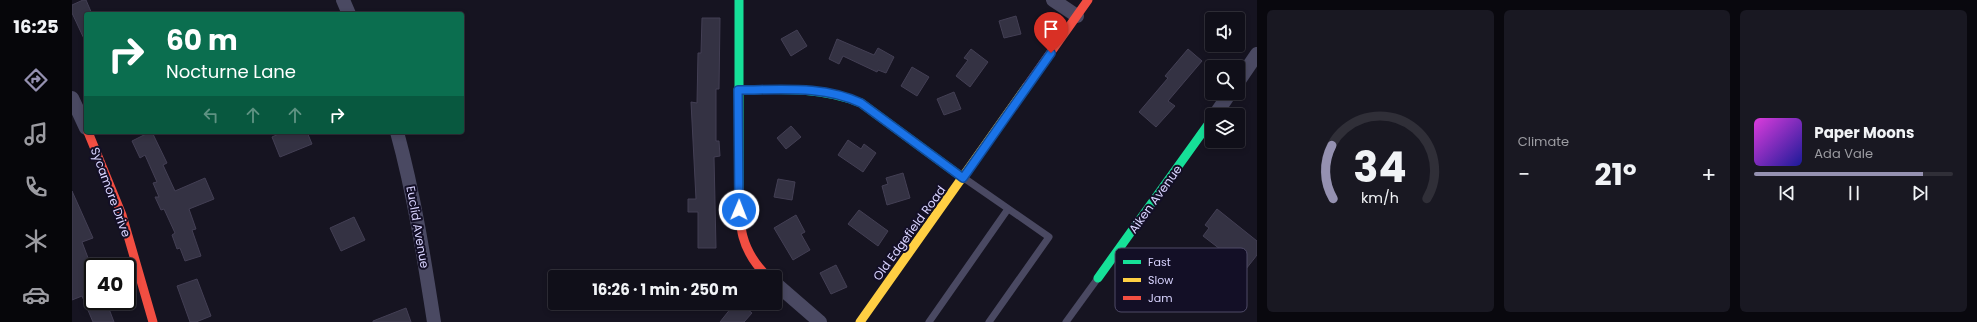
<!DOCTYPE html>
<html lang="en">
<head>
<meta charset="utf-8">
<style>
	body { margin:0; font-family:Poppins,sans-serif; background:#191822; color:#f1f3f6; height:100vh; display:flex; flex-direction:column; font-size:15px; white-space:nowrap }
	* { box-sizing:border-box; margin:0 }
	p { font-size:13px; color:#9c9ca2 }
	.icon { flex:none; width:22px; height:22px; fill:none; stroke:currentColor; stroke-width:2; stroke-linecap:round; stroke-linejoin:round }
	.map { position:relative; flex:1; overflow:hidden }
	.sheet { display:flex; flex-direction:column; gap:10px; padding:10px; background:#09080e; width:720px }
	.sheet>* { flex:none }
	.hud { position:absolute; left:12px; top:12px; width:380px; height:122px; border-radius:4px; box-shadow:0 2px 6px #0003,0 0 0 1px #302f38; background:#0b6e4f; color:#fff; overflow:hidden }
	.controls { position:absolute; left:1133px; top:12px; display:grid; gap:8px }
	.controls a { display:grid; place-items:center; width:40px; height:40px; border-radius:4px; background:#100f19; box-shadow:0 2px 6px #0003,0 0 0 1px #302f38; font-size:20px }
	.speed { position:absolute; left:12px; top:258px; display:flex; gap:8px; font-size:20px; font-weight:700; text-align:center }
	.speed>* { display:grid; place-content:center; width:52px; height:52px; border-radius:50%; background:#100f19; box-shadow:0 2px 6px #0003,0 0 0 1px #302f38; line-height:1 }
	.speed .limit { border:2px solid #111; border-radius:6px; background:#fff; color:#111 }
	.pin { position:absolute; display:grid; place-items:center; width:34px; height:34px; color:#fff; margin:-41px -17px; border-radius:50% 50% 50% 0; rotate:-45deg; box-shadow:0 0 4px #0007 }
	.pin .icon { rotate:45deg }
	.me { position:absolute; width:44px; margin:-22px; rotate:1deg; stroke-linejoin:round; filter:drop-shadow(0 0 3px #0008) }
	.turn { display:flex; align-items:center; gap:14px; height:84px; padding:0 16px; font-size:18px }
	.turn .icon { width:52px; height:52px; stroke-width:2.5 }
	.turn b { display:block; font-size:28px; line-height:34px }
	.lanes { display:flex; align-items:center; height:38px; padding:0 16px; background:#0003; justify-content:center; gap:20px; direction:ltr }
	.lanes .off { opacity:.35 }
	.big { font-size:30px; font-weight:700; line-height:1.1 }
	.sheet .widget { flex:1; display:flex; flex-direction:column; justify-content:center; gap:6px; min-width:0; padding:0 14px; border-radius:6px; background:#191822 }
	.sheet .dial { align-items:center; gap:0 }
	.dial svg { height:104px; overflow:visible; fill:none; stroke:#302f38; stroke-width:7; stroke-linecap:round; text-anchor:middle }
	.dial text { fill:#f1f3f6; stroke:none }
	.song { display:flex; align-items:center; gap:12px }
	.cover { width:48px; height:48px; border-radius:6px; background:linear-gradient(135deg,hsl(300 70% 55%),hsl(240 70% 35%)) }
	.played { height:4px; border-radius:2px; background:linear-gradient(90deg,#9591b1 85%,#302f38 85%) }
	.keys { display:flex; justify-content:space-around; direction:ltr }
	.heat { display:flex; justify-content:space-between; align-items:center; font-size:22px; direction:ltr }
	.sheet .tiles { flex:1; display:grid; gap:10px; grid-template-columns:repeat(3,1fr) }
	.trip { position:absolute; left:476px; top:270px; width:234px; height:40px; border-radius:4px; background:#100f19; box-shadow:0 2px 6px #0003,0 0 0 1px #302f38; font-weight:700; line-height:40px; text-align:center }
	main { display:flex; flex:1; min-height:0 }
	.menu { display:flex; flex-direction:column; width:72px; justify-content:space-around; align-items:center; background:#06060a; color:#9c9ca2 }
	.menu .icon { width:28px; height:28px }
	.menu .active { color:#9591b1 }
	.menu b { font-size:18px; color:#f1f3f6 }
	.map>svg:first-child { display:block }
	.building { fill:#343243; stroke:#433f54 }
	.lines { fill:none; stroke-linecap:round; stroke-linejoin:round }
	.lane { stroke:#4a4962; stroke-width:7 }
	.street { stroke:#4a4962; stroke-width:14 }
	.fast { stroke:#16e098; stroke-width:9 }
	.slow { stroke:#ffcf43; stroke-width:9 }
	.jam { stroke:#f24e42; stroke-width:9 }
	.route-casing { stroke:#114b97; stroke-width:10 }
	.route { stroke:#1a73e8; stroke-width:7 }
	.labels { text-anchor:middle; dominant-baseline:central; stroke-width:4; stroke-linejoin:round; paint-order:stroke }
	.street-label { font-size:12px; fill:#d9d4ff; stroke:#130f26 }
	.key { fill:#130f26; stroke:#4e4a67; stroke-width:1 }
	.key-label { font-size:11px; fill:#d9d4ff }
</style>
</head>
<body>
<main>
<nav class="menu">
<b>16:25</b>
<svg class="icon active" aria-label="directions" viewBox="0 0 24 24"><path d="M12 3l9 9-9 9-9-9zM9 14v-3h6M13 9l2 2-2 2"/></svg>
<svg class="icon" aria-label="music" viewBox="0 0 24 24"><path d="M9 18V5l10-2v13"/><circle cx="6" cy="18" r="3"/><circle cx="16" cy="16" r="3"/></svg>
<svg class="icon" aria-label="phone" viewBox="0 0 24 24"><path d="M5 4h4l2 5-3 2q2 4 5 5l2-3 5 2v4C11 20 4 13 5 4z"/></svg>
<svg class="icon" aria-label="climate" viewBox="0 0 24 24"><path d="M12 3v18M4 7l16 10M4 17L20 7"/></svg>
<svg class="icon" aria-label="car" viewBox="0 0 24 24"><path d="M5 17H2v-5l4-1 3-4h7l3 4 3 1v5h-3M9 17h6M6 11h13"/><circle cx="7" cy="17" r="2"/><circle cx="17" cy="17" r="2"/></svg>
</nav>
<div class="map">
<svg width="1185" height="322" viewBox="0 0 1185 322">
	<rect width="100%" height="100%" fill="#161421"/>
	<g class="building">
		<path d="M 11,0 L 14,0 L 20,14 L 14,14 L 14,43 L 0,13 L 0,5 Z"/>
		<path d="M 944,16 L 949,34 L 932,38 L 927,21 Z"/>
		<path d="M 630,18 L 648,18 L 647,89 L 644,89 L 644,141 L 647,141 L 648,156 L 642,157 L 644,248 L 626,248 L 626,212 L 616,212 L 616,199 L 624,199 L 619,102 L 625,103 L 626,53 L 629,53 Z"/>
		<path d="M 725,30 L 735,46 L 719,56 L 709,39 Z"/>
		<path d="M 765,39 L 802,55 L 806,48 L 822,57 L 814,73 L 806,70 L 805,72 L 771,56 L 767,64 L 757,59 Z"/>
		<path d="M 899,49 L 916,62 L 898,87 L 884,76 L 896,60 L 892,58 Z"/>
		<path d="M 1116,49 L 1130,61 L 1096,101 L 1103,106 L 1084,127 L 1067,112 L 1096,78 L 1093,76 Z"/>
		<path d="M 840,67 L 857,77 L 845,96 L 829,86 Z"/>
		<path d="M 882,92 L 889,109 L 872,115 L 865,99 Z"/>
		<path d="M 719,126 L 729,137 L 714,149 L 705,138 Z"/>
		<path d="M 78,132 L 80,132 L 95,163 L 91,165 L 103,191 L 133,178 L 142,199 L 117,209 L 124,229 L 120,230 L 129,256 L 113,261 L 108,248 L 105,249 L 100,235 L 103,233 L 92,209 L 89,210 L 83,197 L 87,197 L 81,183 L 85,182 L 73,155 L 68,158 L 60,141 Z"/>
		<path d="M 211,132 L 235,132 L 240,144 L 208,157 L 200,137 Z"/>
		<path d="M 776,140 L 789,149 L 792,144 L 804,153 L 791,172 L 766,155 Z"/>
		<path d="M 831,173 L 838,198 L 815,205 L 810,186 L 816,184 L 814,178 Z"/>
		<path d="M 706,179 L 723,182 L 720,200 L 702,197 Z"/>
		<path d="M 0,191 L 21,238 L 10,242 L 21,271 L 21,301 L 34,301 L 42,322 L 21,322 L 10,296 L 0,300 Z"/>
		<path d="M 1145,209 L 1185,241 L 1185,255 L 1174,269 L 1131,236 L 1137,228 L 1133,225 Z"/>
		<path d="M 787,210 L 816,231 L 806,246 L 776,224 Z"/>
		<path d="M 724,215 L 733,232 L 729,234 L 738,250 L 721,260 L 702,228 Z"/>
		<path d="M 282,217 L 293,240 L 269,251 L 258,228 Z"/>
		<path d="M 764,265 L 775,287 L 759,294 L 748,273 Z"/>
		<path d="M 125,279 L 139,316 L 124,322 L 118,322 L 105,286 Z"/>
		<path d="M 663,303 L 668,303 L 680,313 L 672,322 L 648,322 Z"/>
		<path d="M 334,308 L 339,322 L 301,322 L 301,321 Z"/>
	</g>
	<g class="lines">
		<g class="lane">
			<path d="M 892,178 L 977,237 L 917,322"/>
			<path d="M 857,322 L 936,209"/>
			<path d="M 994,322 L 1026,278"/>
		</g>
		<g class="street">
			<path d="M 271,0 L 277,14"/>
			<path d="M 981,0 L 1005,16"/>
			<path d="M 1166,82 L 1185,54"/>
			<path d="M 0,98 L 14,128"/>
			<path d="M 1143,115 L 1158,93"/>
			<path d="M 325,132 C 342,194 352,258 362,322"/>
			<path d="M 703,283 L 748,322"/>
		</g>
		<g class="fast">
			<path d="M 667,0 L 667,189"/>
			<path d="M 666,90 C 709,89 749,87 789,103 L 891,178"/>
			<path d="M 1026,278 L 1140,119"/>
		</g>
		<path class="slow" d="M 788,322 L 955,86"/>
		<g class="jam">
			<path d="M 955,86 L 1016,0"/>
			<path d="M 16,132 L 50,215 L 81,322"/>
			<path d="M 667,189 C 667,226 668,250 696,277"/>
		</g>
	</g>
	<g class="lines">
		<g class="route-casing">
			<path id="route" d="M 667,210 L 666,90 C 709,90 750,85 789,103 L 891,178 L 979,53"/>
		</g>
		<use href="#route" class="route"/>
	</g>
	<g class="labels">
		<g class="street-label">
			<text transform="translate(39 192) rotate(70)">Sycamore Drive</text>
			<text transform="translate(1083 199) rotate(-54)">Aiken Avenue</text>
			<text transform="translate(346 227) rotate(80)">Euclid Avenue</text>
			<text transform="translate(837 233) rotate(-54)">Old Edgefield Road</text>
		</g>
	</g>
	<rect x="1043" y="248" width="132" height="64" rx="6" class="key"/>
	<rect x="1051" y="260" width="18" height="4" fill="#16e098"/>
	<rect x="1051" y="278" width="18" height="4" fill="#ffcf43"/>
	<rect x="1051" y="296" width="18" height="4" fill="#f24e42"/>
	<g class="key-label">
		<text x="1076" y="266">Fast</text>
		<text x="1076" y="284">Slow</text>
		<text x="1076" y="302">Jam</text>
	</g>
</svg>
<div class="controls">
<a><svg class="icon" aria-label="sound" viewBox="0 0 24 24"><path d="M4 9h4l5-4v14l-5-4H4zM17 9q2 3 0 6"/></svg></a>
<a><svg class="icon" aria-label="search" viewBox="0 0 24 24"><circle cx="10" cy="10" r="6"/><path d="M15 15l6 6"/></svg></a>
<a><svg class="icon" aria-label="layers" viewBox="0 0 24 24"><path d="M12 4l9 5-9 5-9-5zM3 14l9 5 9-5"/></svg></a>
</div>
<div class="speed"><div class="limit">40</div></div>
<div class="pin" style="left:979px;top:53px;background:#d93025"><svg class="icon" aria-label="arrive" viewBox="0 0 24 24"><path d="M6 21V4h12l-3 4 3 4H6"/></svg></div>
<svg class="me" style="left:667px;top:210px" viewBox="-20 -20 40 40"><circle r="17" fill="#1a73e8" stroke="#fff" stroke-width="3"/><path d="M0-11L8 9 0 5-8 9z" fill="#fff"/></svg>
<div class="trip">16:26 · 1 min · 250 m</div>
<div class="hud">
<div class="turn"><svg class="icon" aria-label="right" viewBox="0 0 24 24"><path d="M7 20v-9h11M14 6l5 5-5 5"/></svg><div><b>60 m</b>Nocturne Lane</div></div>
<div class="lanes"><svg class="icon off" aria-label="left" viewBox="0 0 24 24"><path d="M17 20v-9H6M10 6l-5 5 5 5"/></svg><svg class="icon off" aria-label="ahead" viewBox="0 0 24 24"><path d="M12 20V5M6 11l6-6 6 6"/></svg><svg class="icon off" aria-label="ahead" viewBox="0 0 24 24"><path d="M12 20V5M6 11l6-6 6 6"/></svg><svg class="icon" aria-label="right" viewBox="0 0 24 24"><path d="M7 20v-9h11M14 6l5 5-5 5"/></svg></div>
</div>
</div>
<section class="sheet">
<div class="tiles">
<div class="widget dial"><svg viewBox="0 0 100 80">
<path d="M14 69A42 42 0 1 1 86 69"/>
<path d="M14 69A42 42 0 0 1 13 28" stroke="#9591b1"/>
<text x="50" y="56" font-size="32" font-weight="700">34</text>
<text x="50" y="72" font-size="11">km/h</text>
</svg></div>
<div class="widget"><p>Climate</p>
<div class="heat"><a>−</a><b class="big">21°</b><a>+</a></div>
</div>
<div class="widget">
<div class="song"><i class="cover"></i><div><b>Paper Moons</b><p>Ada Vale</p></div></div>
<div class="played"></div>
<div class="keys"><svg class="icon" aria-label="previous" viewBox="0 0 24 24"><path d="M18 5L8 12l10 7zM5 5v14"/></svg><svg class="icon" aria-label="pause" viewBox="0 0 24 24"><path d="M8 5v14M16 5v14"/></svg><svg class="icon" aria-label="next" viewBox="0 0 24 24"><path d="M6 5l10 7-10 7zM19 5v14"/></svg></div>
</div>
</div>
</section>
</main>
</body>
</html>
